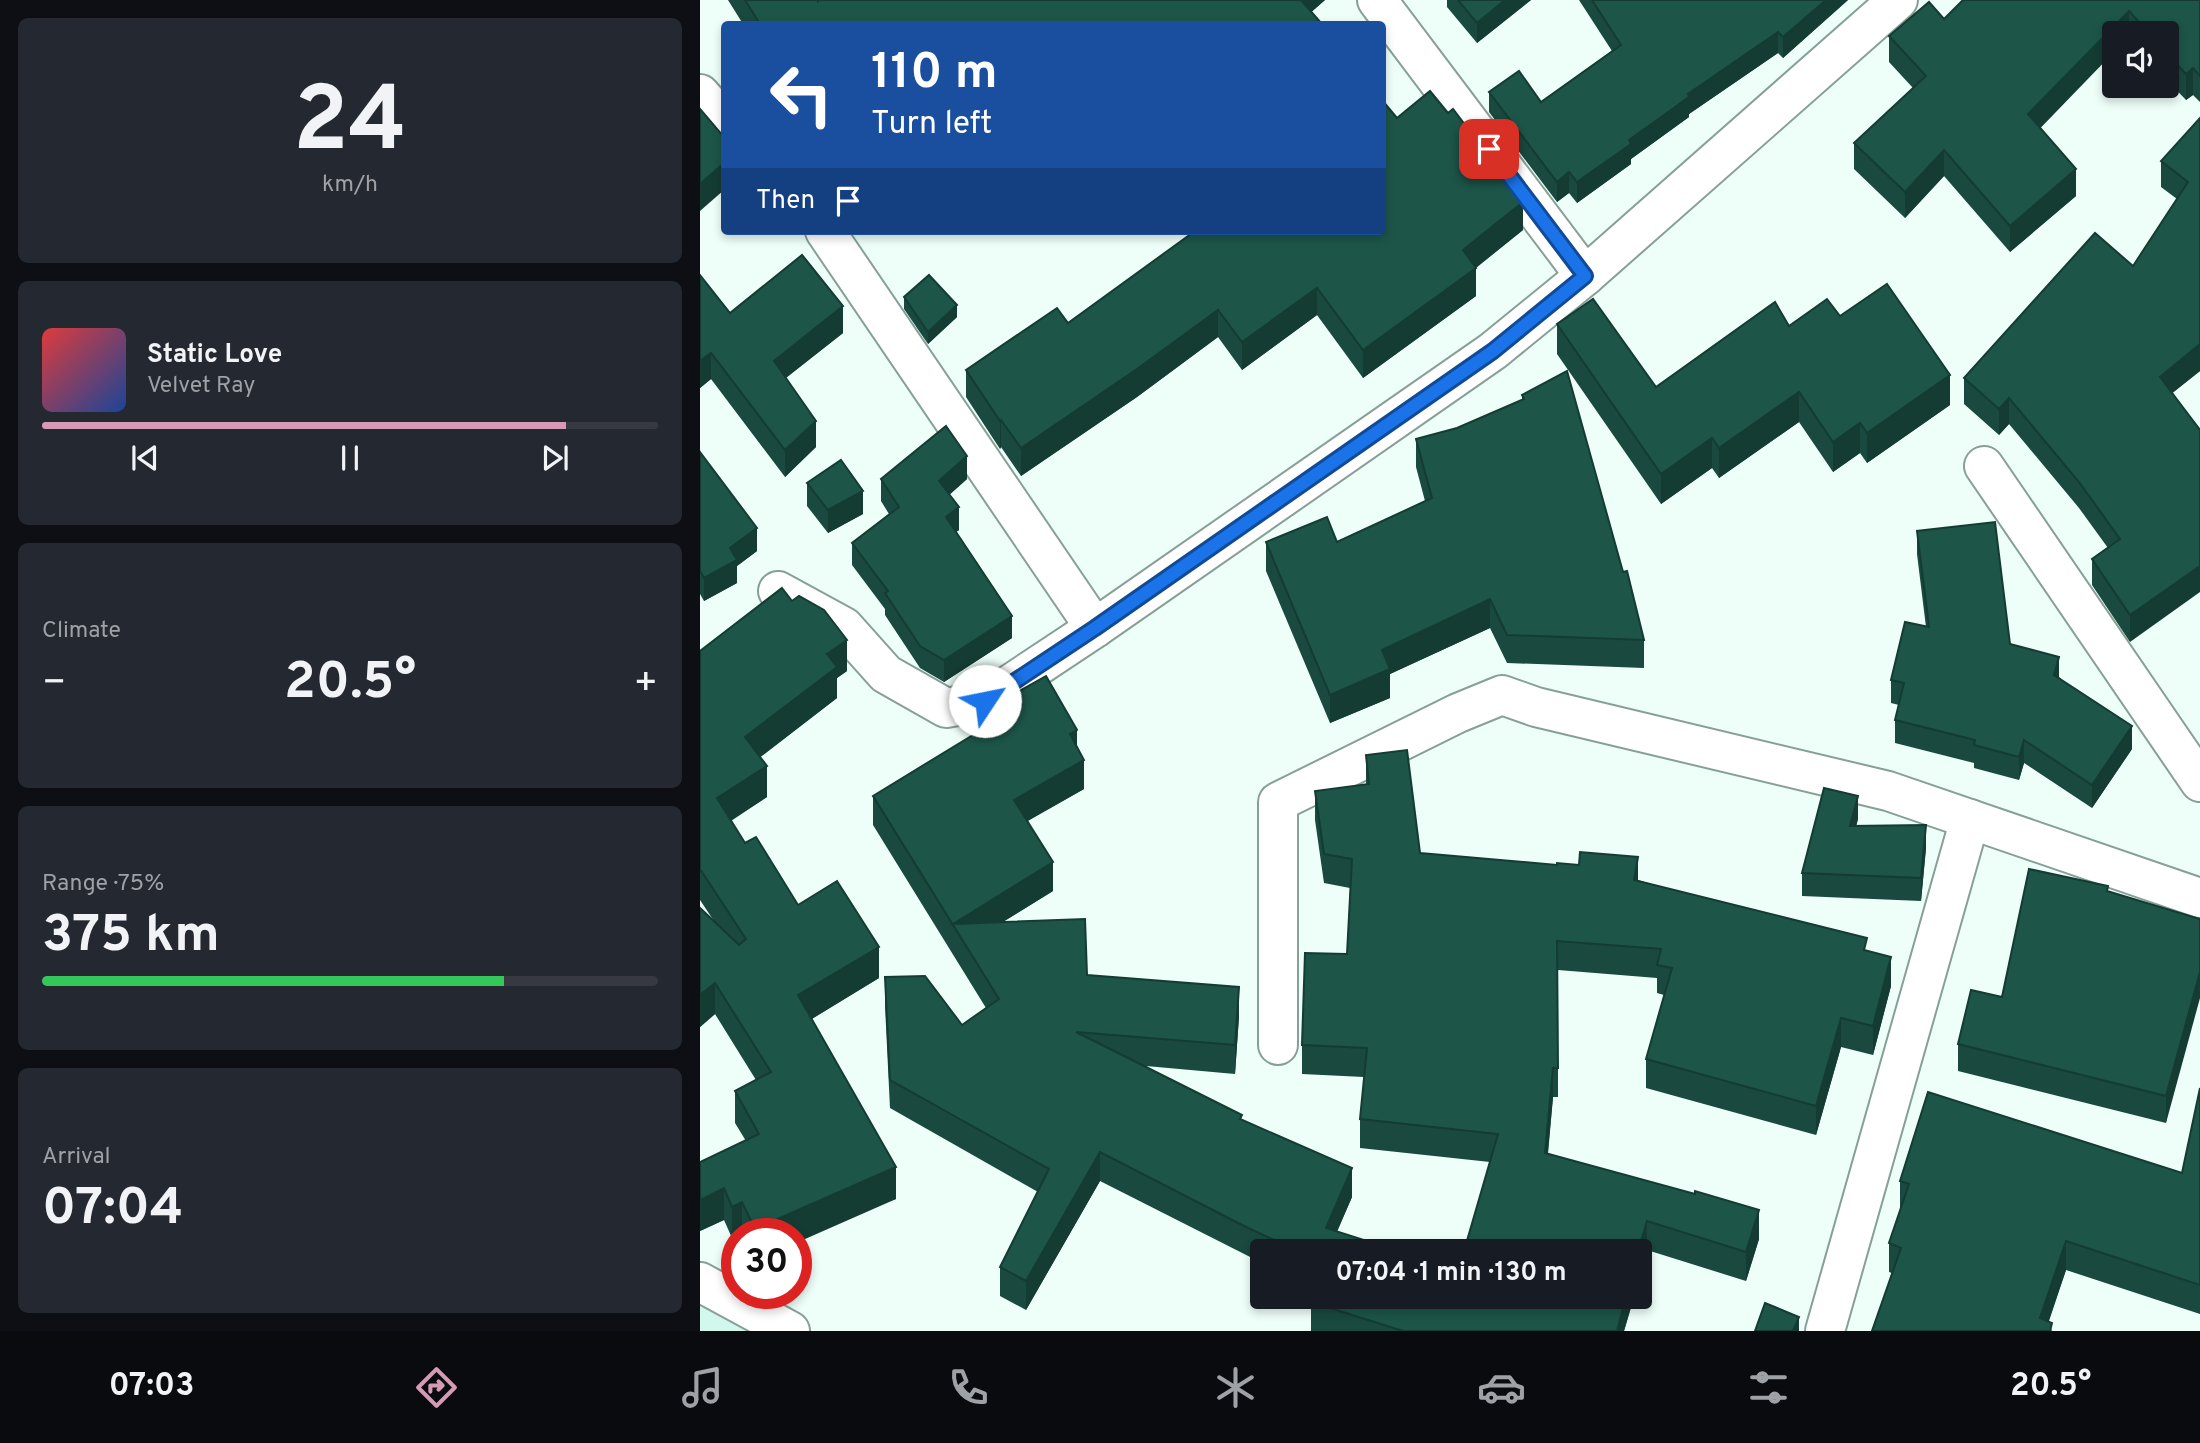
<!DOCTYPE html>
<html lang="en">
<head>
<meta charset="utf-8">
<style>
	body { margin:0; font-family:Overpass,sans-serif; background:#242831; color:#f1f3f6; height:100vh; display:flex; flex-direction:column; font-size:26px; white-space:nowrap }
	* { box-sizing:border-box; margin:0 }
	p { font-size:23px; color:#9ea1a6 }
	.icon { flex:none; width:38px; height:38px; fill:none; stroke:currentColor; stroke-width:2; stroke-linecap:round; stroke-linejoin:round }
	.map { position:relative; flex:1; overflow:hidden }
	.drawer { display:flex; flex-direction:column; gap:18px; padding:18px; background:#0d0f14; width:700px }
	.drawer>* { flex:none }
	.top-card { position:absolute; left:21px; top:21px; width:665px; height:214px; border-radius:7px; box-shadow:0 4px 10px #0003; background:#1a4fa0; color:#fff; overflow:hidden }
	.tools { position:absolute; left:1402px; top:21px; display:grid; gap:14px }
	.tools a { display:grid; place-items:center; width:77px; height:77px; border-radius:7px; background:#171b24; box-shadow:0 4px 10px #0003; font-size:35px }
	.speed { position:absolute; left:21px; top:1218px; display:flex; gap:14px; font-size:35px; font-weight:700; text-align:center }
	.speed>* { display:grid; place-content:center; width:91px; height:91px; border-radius:50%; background:#171b24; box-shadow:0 4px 10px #0003; line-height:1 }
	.speed .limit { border:10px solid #d22; background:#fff; color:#111 }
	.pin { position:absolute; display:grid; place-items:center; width:60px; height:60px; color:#fff; margin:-30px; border-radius:14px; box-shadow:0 4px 10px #0006 }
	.me { position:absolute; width:77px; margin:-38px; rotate:56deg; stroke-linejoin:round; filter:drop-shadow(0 0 5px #0008) }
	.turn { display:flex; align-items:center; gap:24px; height:147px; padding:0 35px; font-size:32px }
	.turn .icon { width:91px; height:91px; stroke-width:2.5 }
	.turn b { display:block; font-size:49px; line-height:60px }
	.then { display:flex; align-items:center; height:66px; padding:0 35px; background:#0003; gap:14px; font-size:26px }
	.big { font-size:52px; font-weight:700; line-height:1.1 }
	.drawer .tile { flex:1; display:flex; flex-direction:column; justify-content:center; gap:10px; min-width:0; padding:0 24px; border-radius:10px; background:#242831 }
	.drawer .dial { align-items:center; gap:0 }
	.dial b { font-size:91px; line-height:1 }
	.song { display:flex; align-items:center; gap:21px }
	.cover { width:84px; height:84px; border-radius:10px; background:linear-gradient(135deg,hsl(0 70% 55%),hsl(220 70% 35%)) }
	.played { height:7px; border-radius:4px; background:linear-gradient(90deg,#d79ab6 85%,#363941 85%) }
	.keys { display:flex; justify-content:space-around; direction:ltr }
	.heat { display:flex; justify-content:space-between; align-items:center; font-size:38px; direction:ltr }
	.charge { height:10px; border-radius:5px; background:linear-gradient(90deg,#34c759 75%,#363941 0) }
	.trip { position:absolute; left:550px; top:1239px; width:402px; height:70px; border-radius:7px; background:#171b24; box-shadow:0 4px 10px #0003; font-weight:700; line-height:70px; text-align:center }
	.tabs { display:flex; height:112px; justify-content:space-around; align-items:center; background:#090b0e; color:#9ea1a6 }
	.tabs .icon { width:49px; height:49px }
	.tabs .current { color:#d79ab6 }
	.tabs b { font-size:32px; color:#f1f3f6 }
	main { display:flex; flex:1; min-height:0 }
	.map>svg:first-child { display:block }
	.built { fill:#d2f7ed }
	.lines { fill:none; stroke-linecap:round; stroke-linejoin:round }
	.street-casing { stroke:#86a098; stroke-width:42 }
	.street { stroke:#fff; stroke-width:38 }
	.wall { fill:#19493f }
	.shaded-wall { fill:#143c33 }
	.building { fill:#1d5549; stroke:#143c33; stroke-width:2 }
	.route-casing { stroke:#114b97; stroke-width:18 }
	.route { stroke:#1a73e8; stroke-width:12 }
</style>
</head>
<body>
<main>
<section class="drawer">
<div class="tile dial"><b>24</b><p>km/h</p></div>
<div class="tile">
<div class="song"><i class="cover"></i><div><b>Static Love</b><p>Velvet Ray</p></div></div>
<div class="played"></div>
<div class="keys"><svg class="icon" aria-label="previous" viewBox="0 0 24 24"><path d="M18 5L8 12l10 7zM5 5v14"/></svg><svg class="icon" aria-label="pause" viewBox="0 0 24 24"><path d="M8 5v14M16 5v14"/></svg><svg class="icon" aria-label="next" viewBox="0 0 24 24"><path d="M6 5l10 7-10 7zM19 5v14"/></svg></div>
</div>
<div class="tile"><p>Climate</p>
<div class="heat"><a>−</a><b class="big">20.5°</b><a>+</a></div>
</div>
<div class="tile"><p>Range · 75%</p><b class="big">375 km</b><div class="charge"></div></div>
<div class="tile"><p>Arrival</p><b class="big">07:04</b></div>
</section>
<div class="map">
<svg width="1500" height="1331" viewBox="0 0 1500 1331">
	<rect width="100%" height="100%" fill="#eefef9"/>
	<path class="built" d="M 0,1297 L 63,1331 L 0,1331 Z"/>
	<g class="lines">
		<g class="street-casing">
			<g id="street">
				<path d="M 677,0 L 885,276"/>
				<path d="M 0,94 L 24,121"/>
				<path d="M 125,231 L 395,628"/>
				<path d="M 1284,466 L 1500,782"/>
				<path d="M 78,591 L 144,627 L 186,674 L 246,708 L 285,701 L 395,628 L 793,351 L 885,276 L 1198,0"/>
				<path d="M 578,1045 L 578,802 L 758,713 L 802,695 L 836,707 L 1188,791 L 1500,898"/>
				<path d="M 0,1282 L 90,1331"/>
				<path d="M 1125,1331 L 1270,819"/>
			</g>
		</g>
		<use href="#street" class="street"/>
	</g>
	<g class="wall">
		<path d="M 28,0 L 118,0 L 118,1 L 119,0 L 625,0 L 611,12 L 622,24 L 43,24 Z"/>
		<path d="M 747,0 L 831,0 L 777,43 L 747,7 Z"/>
		<path d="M 879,0 L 1148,0 L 1083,58 L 1078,53 L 989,114 L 989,117 L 931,159 L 931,164 L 877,203 L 869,193 L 857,202 L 789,112 L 789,92 L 841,102 L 912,51 Z"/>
		<path d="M 1500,0 L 1500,102 L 1493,95 L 1486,100 L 1466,79 L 1466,33 L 1414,33 L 1340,128 L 1376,196 L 1310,252 L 1244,176 L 1205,218 L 1154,169 L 1154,143 L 1213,88 L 1189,62 L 1189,36 L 1244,19 Z"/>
		<path d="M 697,118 L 823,230 L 776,268 L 776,296 L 663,378 L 617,315 L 542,370 L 518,337 L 437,397 L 321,476 L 301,447 L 300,449 L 266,397 L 266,370 L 368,323 Z"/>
		<path d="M 1500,118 L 1500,371 L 1472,393 L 1430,642 L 1392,585 L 1392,559 L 1408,548 L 1379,508 L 1309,424 L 1299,435 L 1264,404 L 1264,378 L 1433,266 L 1477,199 L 1461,187 L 1461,161 Z"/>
		<path d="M 0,275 L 30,313 L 143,333 L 86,378 L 116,447 L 85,477 L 11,379 L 0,388 Z"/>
		<path d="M 204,297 L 257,317 L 228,344 L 204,309 Z"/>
		<path d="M 1140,316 L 1250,405 L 1167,463 L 1160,453 L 1133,472 L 1099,422 L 1019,478 L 1012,468 L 961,504 L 857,354 L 857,324 L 956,387 L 1089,326 Z"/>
		<path d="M 822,395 L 923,572 L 944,640 L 944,668 L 807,663 L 790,628 L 690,674 L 690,698 L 630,723 L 566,571 L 566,542 L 637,542 L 725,501 L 716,467 L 716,439 L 757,428 L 822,400 Z"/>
		<path d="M 0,452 L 57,551 L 37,566 L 37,583 L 4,601 L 0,594 Z"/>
		<path d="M 181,479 L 267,479 L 249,495 L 259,530 L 256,532 L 312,638 L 244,682 L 220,668 L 185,615 L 185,609 L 152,565 L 152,543 L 189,514 L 181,501 Z"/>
		<path d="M 107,483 L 163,514 L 128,533 L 107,506 Z"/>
		<path d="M 1217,531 L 1310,644 L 1359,677 L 1432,749 L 1392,808 L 1324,763 L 1319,780 L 1274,768 L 1274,763 L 1195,743 L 1195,720 L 1199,705 L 1191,703 L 1191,680 L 1226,627 L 1217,554 Z"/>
		<path d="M 0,651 L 147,671 L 137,678 L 137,698 L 60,757 L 67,797 L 31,821 L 45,843 L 98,905 L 179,978 L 112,1019 L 196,1199 L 96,1234 L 37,1234 L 37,1236 L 32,1238 L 24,1220 L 0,1231 L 46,1141 L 35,1123 L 35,1091 L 56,1080 L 15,1014 L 0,1027 L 0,908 L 14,921 L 0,900 Z"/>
		<path d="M 279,714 L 377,747 L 384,789 L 327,821 L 353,891 L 303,922 L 387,975 L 539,1016 L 535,1074 L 446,1066 L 542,1120 L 652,1197 L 637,1232 L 698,1251 L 562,1251 L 562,1263 L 400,1181 L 326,1310 L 300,1296 L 300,1267 L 338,1192 L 190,1108 L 185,1006 L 185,977 L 262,1025 L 286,1008 L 173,825 L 173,796 L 279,732 Z"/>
		<path d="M 666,755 L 720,853 L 938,880 L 1167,951 L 1191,986 L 1173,1055 L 1141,1047 L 1116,1135 L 946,1088 L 946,1059 L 964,995 L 957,993 L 957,978 L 858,970 L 858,1097 L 853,1097 L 848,1154 L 1059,1239 L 1046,1281 L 947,1250 L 940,1275 L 940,1251 L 790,1162 L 660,1148 L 660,1119 L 664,1077 L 602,1074 L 602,1045 L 647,954 L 650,888 L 624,883 L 615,820 L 615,791 L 666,785 Z"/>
		<path d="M 1158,819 L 1156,826 L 1226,848 L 1221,901 L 1102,896 L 1102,873 Z"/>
		<path d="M 1408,891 L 1500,919 L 1466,1123 L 1258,1071 L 1258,1044 L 1302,997 Z"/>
		<path d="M 1500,1088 L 1500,1314 L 1366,1270 L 1349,1321 L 1352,1331 L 1189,1272 L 1189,1243 L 1200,1210 L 1200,1181 L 1482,1173 Z"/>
		<path d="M 934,1297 L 924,1331 L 611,1331 L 611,1302 Z"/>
	</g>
	<g class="shaded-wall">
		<path d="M 598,0 L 625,0 L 598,24 Z"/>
		<path d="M 805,0 L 831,0 L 777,43 L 777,23 Z"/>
		<path d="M 1126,0 L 1148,0 L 1083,58 L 1083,37 Z"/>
		<path d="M 1429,11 L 1429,33 L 1414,33 L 1414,52 L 1328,141 L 1328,114 Z"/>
		<path d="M 1078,32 L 1078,53 L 989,114 L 989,117 L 931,159 L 931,164 L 877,203 L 877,182 L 988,94 Z"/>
		<path d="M 1493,68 L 1493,95 L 1486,100 L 1486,74 Z"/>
		<path d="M 1244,150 L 1244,176 L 1205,218 L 1205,192 Z"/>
		<path d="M 24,163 L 24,190 L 0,211 L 0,184 Z"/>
		<path d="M 1376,169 L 1376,196 L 1310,252 L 1310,226 Z"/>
		<path d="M 869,172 L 869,193 L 857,202 L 857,182 Z"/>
		<path d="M 823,202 L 823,230 L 764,277 L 776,268 L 776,296 L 663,378 L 663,350 L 763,250 Z"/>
		<path d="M 617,288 L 617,315 L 542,370 L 542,342 Z"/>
		<path d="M 257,305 L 257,317 L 228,344 L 228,332 Z"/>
		<path d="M 143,306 L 143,333 L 74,387 L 74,361 Z"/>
		<path d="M 518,310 L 518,337 L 437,397 L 321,476 L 321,448 Z"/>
		<path d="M 1500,344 L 1500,371 L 1460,403 L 1460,377 Z"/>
		<path d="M 11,353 L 11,379 L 0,388 L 0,361 Z"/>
		<path d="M 1250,375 L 1250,405 L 1167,463 L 1167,433 Z"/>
		<path d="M 1099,392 L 1099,422 L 1019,478 L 1019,448 Z"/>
		<path d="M 1309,398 L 1309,424 L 1299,435 L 1299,409 Z"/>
		<path d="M 301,420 L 301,447 L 300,449 L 300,421 Z"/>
		<path d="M 116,421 L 116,447 L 85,477 L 85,450 Z"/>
		<path d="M 1160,423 L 1160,453 L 1133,472 L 1133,442 Z"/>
		<path d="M 1012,438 L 1012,468 L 961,504 L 961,474 Z"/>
		<path d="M 267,456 L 267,479 L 239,504 L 239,481 Z"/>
		<path d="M 163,491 L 163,514 L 128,533 L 128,510 Z"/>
		<path d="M 259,507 L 259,530 L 246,539 L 246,517 Z"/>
		<path d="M 57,528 L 57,551 L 37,566 L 37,583 L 4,601 L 4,578 L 30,548 Z"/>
		<path d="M 1500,566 L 1500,592 L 1430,642 L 1430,615 Z"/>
		<path d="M 790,599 L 790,628 L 690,674 L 690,698 L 630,723 L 630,695 L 682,650 Z"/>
		<path d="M 312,616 L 312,638 L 244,682 L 244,660 Z"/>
		<path d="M 147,640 L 147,671 L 137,678 L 137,698 L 45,769 L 45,737 L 127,654 Z"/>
		<path d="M 1359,657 L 1359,680 L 1354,675 Z"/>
		<path d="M 1432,726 L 1432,749 L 1392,808 L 1392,785 Z"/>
		<path d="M 377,730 L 377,759 L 370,734 Z"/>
		<path d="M 1324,740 L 1324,763 L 1319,780 L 1319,757 Z"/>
		<path d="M 384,760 L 384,789 L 314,829 L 314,800 Z"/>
		<path d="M 67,766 L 67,797 L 17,829 L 17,798 Z"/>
		<path d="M 1158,796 L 1158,819 L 1150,849 L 1150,826 Z"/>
		<path d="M 1226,825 L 1226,848 L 1221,901 L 1221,878 Z"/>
		<path d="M 938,857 L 938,885 L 934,880 Z"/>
		<path d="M 353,862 L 353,891 L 265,945 L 253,924 Z"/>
		<path d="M 179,947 L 179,978 L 98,1027 L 98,995 Z"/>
		<path d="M 1191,957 L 1191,986 L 1173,1055 L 1173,1026 Z"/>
		<path d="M 1500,972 L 1500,998 L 1466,1123 L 1466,1096 Z"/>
		<path d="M 15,983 L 15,1014 L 0,1027 L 0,995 Z"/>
		<path d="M 539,987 L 539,1016 L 535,1074 L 535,1045 Z"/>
		<path d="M 1141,1018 L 1141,1047 L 1116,1135 L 1116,1106 Z"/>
		<path d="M 853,1068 L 853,1097 L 845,1182 L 845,1153 Z"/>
		<path d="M 400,1152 L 400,1181 L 326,1310 L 326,1281 Z"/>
		<path d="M 196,1167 L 196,1199 L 96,1243 L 96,1234 L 55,1234 L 55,1229 Z"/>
		<path d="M 652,1168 L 652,1197 L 628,1251 L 626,1228 Z"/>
		<path d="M 24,1188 L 24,1220 L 0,1231 L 0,1200 Z"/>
		<path d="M 42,1202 L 42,1234 L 37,1234 L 37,1236 L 32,1238 L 32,1207 Z"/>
		<path d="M 1059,1210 L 1059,1239 L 1046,1281 L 1046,1252 Z"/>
		<path d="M 947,1221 L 947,1250 L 940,1275 L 940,1251 L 938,1251 Z"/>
		<path d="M 1366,1241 L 1366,1270 L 1345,1331 L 1340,1318 Z"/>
		<path d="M 926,1297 L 934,1297 L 924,1331 L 917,1331 Z"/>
		<path d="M 1099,1317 L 1099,1331 L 1093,1331 Z"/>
	</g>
	<g class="building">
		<path d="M 45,0 L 118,0 L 118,1 L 119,0 L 601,0 L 622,24 L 60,24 Z"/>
		<path d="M 758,0 L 805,0 L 777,23 Z"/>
		<path d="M 892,0 L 1126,0 L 1083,37 L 1078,32 L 988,94 L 989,97 L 929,140 L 931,144 L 877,182 L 869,172 L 857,182 L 789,92 L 819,71 L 841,102 L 921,45 Z"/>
		<path d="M 1263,0 L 1500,0 L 1500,76 L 1493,68 L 1486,74 L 1466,53 L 1466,33 L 1449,33 L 1429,11 L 1328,114 L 1376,169 L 1310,226 L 1244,150 L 1205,192 L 1154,143 L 1226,76 L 1189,36 L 1229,2 L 1244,19 Z"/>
		<path d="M 730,91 L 748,113 L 753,109 L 823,202 L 763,250 L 776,268 L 663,350 L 617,288 L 542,342 L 518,310 L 437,369 L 321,448 L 301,420 L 300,421 L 266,370 L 357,308 L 368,323 L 495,231 L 682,231 L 682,100 L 697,118 Z"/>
		<path d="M 0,109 L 24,137 L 24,163 L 0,184 Z"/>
		<path d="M 1500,118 L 1500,344 L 1460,377 L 1500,430 L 1500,566 L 1430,615 L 1392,559 L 1420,539 L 1379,482 L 1309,398 L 1299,409 L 1264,378 L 1395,233 L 1433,266 L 1488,182 L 1461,161 Z"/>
		<path d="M 102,255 L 143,306 L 74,361 L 116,421 L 85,450 L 11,353 L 0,361 L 0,275 L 30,313 Z"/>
		<path d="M 229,275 L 257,305 L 228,332 L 204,297 Z"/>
		<path d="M 1187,284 L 1250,375 L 1167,433 L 1160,423 L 1133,442 L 1099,392 L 1019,448 L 1012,438 L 961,474 L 857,324 L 893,299 L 956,387 L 1075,302 L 1089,326 L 1127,299 L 1140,316 Z"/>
		<path d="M 867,371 L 923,572 L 927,571 L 944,640 L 807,635 L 790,599 L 682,650 L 690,669 L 630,695 L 566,542 L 627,517 L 637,542 L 732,498 L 716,439 L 757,428 L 824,399 L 822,395 Z"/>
		<path d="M 246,426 L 267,456 L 239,481 L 259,507 L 246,517 L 312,616 L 244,660 L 220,646 L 185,593 L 188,591 L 152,543 L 199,507 L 181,479 Z"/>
		<path d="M 0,452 L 57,528 L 30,548 L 37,560 L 4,578 L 0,571 Z"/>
		<path d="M 141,460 L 163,491 L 128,510 L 107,483 Z"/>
		<path d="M 1295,522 L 1310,644 L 1359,657 L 1354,675 L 1432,726 L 1392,785 L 1324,740 L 1319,757 L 1274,745 L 1275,740 L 1195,720 L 1204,683 L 1191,680 L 1205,622 L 1229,627 L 1217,531 Z"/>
		<path d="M 82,588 L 92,601 L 99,596 L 124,610 L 147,640 L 127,654 L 137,667 L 45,737 L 67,766 L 17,798 L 45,843 L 56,837 L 98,905 L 137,881 L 179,947 L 98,995 L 196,1167 L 55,1229 L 42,1202 L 32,1207 L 24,1188 L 0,1200 L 0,1162 L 59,1134 L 35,1091 L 71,1072 L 15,983 L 0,995 L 0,908 L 39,945 L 46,939 L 0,869 L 0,651 Z"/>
		<path d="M 346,676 L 377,730 L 370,734 L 384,760 L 314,800 L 353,862 L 253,924 L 385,919 L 387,975 L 539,987 L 535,1045 L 376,1032 L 542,1115 L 540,1119 L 652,1168 L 626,1228 L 698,1251 L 598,1251 L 546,1227 L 400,1152 L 326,1281 L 300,1267 L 349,1169 L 190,1080 L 185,977 L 225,976 L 262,1025 L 299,999 L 173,796 L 286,727 L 279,714 Z"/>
		<path d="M 707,750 L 720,853 L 857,865 L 857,863 L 879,865 L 880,852 L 938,857 L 934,880 L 1167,938 L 1164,950 L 1191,957 L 1173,1026 L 1141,1018 L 1116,1106 L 946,1059 L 972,968 L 957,965 L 961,949 L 857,941 L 858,1068 L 853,1068 L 845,1153 L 995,1194 L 995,1191 L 1059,1210 L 1046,1252 L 947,1221 L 938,1251 L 764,1251 L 798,1134 L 660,1119 L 667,1048 L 602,1045 L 605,953 L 647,954 L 652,859 L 624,854 L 615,791 L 669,784 L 666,755 Z"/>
		<path d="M 1124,788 L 1158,796 L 1150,826 L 1226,825 L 1221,878 L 1102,873 Z"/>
		<path d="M 1329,869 L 1408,886 L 1407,891 L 1500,919 L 1500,972 L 1466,1096 L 1258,1044 L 1271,990 L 1302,997 Z"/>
		<path d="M 1500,1088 L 1500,1285 L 1366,1241 L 1340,1318 L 1352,1323 L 1350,1331 L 1172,1331 L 1201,1248 L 1189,1243 L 1209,1184 L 1200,1181 L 1228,1092 L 1482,1173 Z"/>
		<path d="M 613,1297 L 926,1297 L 917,1331 L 703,1331 L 611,1302 Z"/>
		<path d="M 1065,1303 L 1099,1317 L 1093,1331 L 1055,1331 Z"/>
	</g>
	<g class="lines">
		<g class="route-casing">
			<path id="route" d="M 285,701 L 395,628 L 793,351 L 885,276 L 789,149"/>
		</g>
		<use href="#route" class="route"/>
	</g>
</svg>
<div class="tools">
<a><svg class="icon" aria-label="sound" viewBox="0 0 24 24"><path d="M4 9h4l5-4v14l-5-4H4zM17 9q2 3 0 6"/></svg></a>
</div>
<div class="speed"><div class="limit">30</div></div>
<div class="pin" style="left:789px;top:149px;background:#d93025"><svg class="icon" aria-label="arrive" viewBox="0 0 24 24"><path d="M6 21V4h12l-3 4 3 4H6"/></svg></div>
<svg class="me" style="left:285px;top:701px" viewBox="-20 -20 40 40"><circle r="19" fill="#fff"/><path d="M0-13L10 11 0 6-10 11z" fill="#1a73e8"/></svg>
<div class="trip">07:04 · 1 min · 130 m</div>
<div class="top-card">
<div class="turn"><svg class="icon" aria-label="left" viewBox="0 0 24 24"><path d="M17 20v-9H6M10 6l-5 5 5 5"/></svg><div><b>110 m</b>Turn left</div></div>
<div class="then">Then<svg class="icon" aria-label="arrive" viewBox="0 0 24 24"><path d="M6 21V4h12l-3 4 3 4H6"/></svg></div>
</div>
</div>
</main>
<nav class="tabs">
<b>07:03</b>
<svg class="icon current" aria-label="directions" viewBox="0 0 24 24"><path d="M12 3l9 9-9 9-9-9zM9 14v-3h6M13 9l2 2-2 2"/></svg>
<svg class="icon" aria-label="music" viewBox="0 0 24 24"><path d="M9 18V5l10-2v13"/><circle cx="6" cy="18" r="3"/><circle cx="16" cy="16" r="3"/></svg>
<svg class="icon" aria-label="phone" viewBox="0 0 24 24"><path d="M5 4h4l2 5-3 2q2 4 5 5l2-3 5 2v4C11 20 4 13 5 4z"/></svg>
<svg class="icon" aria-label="climate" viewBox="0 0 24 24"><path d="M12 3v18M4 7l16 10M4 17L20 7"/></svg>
<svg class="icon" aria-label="car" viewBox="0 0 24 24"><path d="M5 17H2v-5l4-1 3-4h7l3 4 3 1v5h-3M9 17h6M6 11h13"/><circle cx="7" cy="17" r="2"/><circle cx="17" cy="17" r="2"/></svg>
<svg class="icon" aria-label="filters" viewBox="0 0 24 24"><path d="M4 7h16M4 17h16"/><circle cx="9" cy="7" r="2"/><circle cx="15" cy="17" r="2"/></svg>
<b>20.5°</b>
</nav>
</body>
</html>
